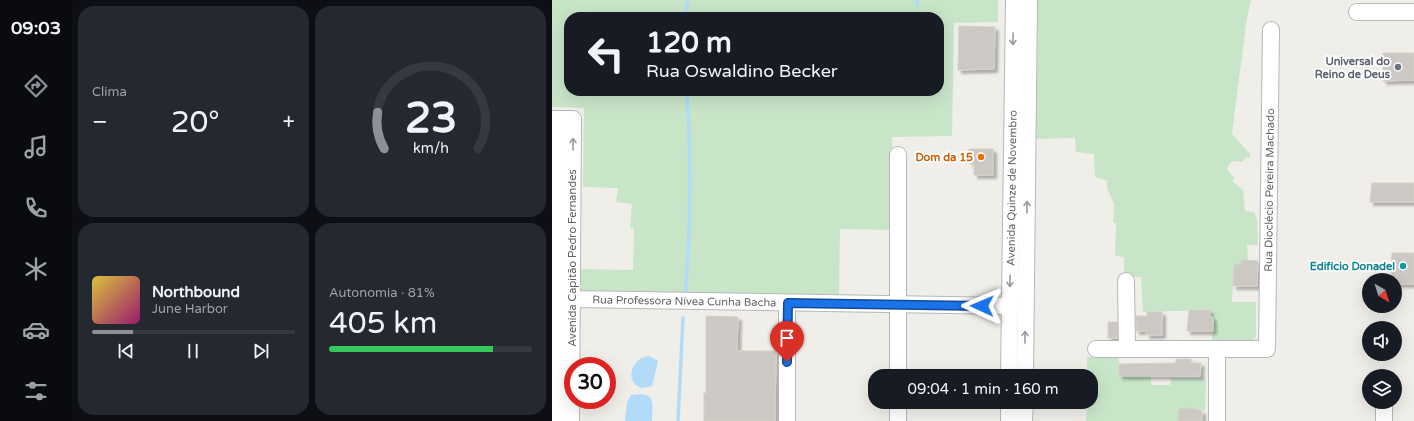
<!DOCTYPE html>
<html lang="pt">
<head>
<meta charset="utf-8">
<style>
	body { margin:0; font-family:"Varela Round",sans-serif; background:#242831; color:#f1f3f6; height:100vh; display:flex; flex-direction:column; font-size:15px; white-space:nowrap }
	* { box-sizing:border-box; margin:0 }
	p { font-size:13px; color:#9ea1a6 }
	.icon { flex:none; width:22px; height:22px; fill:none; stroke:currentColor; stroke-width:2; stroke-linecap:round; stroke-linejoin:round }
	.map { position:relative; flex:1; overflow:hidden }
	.details { display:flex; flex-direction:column; gap:6px; padding:6px; background:#0d0f14; width:480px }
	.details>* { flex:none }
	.hud { position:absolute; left:12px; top:12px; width:380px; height:84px; border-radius:16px; box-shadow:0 4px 16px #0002; background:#171b24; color:#f1f3f6; overflow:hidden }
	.needle { width:26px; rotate:141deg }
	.tools { position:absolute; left:810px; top:273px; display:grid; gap:8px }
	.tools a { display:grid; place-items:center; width:40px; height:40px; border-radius:50%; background:#171b24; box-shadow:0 4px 16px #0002; font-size:20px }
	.speed { position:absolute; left:12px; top:357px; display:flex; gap:8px; font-size:20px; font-weight:700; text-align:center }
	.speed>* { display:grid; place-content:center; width:52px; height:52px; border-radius:50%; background:#171b24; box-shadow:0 4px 16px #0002; line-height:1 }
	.speed .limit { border:6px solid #d22; background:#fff; color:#111 }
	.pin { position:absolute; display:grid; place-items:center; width:34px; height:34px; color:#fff; margin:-41px -17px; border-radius:50% 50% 50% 0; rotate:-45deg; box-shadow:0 0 4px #0007 }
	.pin .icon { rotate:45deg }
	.me { position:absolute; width:44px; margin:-22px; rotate:271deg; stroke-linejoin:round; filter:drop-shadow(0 0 3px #0008) }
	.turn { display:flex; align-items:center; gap:14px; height:84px; padding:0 16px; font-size:18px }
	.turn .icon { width:52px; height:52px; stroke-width:2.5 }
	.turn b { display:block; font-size:28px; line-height:34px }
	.big { font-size:30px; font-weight:600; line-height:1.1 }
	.details .card { flex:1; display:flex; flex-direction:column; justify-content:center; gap:6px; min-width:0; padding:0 14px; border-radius:16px; background:#242831 }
	.details .dial { align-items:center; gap:0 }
	.dial svg { height:104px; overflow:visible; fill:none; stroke:#363941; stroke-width:7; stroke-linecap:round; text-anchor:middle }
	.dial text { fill:#f1f3f6; stroke:none }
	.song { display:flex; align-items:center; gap:12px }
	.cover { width:48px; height:48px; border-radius:6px; background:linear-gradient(135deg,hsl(50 70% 55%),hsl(320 70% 35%)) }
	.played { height:4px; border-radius:2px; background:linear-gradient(90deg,#8c9099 20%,#363941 20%) }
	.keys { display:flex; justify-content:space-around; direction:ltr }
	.heat { display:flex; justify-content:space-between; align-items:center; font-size:22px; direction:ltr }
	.charge { height:6px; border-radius:3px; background:linear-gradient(90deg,#34c759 81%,#363941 0) }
	.details .tiles { flex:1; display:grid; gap:6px; grid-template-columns:repeat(2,1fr) }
	.trip { position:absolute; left:316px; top:369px; width:230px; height:40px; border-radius:16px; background:#171b24; box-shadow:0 4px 16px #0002; font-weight:600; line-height:40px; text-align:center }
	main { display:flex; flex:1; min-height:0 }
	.tab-bar { display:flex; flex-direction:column; width:72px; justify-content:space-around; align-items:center; background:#090b0e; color:#9ea1a6 }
	.tab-bar .icon { width:28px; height:28px }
	.tab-bar .current { color:#8c9099 }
	.tab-bar b { font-size:18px; color:#f1f3f6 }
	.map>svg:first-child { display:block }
	.green { fill:#c9e5c8; fill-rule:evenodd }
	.water { fill:#b1dbf8 }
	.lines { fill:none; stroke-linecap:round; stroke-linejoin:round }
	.stream { stroke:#b1dbf8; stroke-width:3.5 }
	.building { fill:#ccc9c5; stroke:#d5d0c7; filter:url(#shadow) }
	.minor-casing { stroke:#b5b8bb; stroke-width:18 }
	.minor { stroke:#fff; stroke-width:16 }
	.oneway { stroke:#989a9c }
	.route-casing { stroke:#114b97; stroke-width:10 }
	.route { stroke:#1a73e8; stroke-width:7 }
	.worship-dot { fill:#6b7280; stroke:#fff; stroke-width:1.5 }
	.food-dot { fill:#e8710a; stroke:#fff; stroke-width:1.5 }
	.culture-dot { fill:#0f9aa8; stroke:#fff; stroke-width:1.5 }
	.labels { text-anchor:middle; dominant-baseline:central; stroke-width:3.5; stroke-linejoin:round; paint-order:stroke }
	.worship-label { font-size:11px; font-weight:bold; fill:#5b616d; stroke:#fff; text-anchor:end }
	.food-label { font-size:11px; font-weight:bold; fill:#c56008; stroke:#fff; text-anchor:end }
	.street-label { font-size:11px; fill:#606367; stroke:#fff }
	.culture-label { font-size:11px; font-weight:bold; fill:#0d838f; stroke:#fff; text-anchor:end }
</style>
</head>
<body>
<main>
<nav class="tab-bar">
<b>09:03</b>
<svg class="icon current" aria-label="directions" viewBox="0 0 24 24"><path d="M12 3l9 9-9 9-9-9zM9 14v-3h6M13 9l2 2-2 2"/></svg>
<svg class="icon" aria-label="music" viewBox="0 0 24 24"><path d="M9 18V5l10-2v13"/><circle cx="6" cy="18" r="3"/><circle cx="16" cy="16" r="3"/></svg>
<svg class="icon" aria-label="phone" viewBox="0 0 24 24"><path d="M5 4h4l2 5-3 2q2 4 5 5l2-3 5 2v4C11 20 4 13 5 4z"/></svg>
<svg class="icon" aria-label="climate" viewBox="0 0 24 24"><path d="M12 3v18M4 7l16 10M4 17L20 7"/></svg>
<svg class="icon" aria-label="car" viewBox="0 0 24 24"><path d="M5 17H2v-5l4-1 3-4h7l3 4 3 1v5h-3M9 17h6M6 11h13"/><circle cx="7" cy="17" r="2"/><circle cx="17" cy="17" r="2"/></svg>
<svg class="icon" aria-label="filters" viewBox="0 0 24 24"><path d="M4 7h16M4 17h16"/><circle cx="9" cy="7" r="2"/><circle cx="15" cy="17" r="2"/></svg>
</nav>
<section class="details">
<div class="tiles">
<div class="card"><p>Clima</p>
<div class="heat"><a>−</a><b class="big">20°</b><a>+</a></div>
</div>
<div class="card dial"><svg viewBox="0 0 100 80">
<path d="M14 69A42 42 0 1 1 86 69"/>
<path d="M14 69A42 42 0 0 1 9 41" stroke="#8c9099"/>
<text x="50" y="56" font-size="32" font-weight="700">23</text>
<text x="50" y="72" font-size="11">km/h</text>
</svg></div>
<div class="card">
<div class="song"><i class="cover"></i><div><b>Northbound</b><p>June Harbor</p></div></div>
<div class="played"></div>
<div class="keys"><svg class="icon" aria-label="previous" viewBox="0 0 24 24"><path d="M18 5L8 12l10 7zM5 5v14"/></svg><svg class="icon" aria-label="pause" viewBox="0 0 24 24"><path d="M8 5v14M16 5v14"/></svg><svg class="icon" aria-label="next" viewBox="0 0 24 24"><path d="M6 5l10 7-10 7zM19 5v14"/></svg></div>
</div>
<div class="card"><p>Autonomia · 81%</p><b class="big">405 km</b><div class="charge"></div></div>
</div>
</section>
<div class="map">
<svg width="862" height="421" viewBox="0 0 862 421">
	<defs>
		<filter id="shadow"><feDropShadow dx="3.5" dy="3.5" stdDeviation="1" flood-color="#0004"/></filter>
	</defs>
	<rect width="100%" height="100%" fill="#f0eee9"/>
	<g class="green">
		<path d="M 0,0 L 446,0 L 446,22 L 402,23 L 400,136 L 340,137 L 340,230 L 288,229 L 287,296 L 26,293 L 26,269 L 81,270 L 82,229 L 78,228 L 80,204 L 64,202 L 66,188 L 31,187 L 32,108 L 0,107 ZM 17,17 L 387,17 L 387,91 L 17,91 Z"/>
		<path d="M 486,0 L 699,0 L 695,17 L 680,134 L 699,155 L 697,158 L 694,157 L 690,162 L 681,161 L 677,164 L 675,170 L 683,178 L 680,181 L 691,190 L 693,211 L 702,212 L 705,219 L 706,245 L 695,245 L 696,260 L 690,260 L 689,265 L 682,265 L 680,302 L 704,302 L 704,337 L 701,341 L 660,340 L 661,317 L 658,317 L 658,310 L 591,312 L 589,277 L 572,277 L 572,257 L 563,256 L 564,223 L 561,223 L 562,204 L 555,188 L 555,181 L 543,177 L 542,154 L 524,152 L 523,138 L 484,139 Z"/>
		<path d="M 535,357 L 567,357 L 567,376 L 599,376 L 599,385 L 618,385 L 619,378 L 654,378 L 653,411 L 639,408 L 626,421 L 534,421 L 535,402 L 539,402 L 539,376 L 535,376 Z"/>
	</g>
	<g class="water">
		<path d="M 97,356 L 106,361 L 100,386 L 90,388 C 71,382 80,357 97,356 Z"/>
		<path d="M 79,395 C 104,391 101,402 100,421 L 73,421 L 75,402 Z"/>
	</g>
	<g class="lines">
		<g class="stream">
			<path d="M 365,0 L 366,5"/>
			<path d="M 133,17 L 136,0"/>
			<path d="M 133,297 C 139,228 139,159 135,91"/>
			<path d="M 126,421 L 131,318"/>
		</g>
	</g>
	<g class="building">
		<path d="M 407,26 L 443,27 L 442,69 L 406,70 Z"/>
		<path d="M 831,53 L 862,53 L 862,80 L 831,81 Z"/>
		<path d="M 417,149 L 441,149 L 441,175 L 422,175 L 422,164 L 418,164 Z"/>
		<path d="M 820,183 L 862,183 L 862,202 L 818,202 Z"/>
		<path d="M 840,253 L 862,253 L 862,284 L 843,284 L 843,280 L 839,280 Z"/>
		<path d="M 689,260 L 706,261 L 705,286 L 681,286 L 682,264 L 689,265 Z"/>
		<path d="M 637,310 L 658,310 L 658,317 L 661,317 L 661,331 L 635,331 Z"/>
		<path d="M 595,312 L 610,312 L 610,335 L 594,335 L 595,331 L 584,331 L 584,316 L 595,316 Z"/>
		<path d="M 154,316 L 186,317 L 185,351 L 224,351 L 223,421 L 152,421 L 152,393 L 154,393 Z"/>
		<rect x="556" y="322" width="9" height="16"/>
		<path d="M 624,359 L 639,359 L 639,363 L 649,363 L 648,376 L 567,376 L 567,364 L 624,363 Z"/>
		<path d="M 639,408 L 650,411 L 650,421 L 626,421 L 627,409 Z"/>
	</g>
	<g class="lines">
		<g class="minor-casing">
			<g id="minor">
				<path d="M 805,12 L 862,12"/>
				<path d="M 0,119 L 21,119 L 19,421"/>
				<path d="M 574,281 L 575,349"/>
				<path id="s1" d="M 0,292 L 6,292 L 20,299 L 458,306"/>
				<path id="s2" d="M 544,349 L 715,349 L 719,30"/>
				<path d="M 346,376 L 346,155"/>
				<path id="s3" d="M 457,376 L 462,0"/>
				<path d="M 473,376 L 477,0"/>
				<path d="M 832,402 L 832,421"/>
				<path d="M 4,421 L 7,119"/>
				<path d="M 235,421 L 235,303"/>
				<path d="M 346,421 L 346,402"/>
				<path d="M 457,421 L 457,402"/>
				<path d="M 472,421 L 473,402"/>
				<path d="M 665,421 L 665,349"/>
			</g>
		</g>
		<use href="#minor" class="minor"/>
	</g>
	<defs><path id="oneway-shaft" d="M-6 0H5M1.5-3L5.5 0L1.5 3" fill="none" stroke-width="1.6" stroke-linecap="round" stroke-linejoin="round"/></defs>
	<g class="oneway">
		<use href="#oneway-shaft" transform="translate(461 39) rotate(91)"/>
		<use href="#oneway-shaft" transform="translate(21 144) rotate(-90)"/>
		<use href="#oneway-shaft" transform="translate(475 207) rotate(-89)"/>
		<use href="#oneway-shaft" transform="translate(458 281) rotate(91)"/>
		<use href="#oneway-shaft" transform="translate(473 337) rotate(-89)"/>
	</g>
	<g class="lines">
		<g class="route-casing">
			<path id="route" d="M 235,362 L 236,303 L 430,306"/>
		</g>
		<use href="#route" class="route"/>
	</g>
	<circle class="worship-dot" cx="846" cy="67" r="4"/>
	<circle class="food-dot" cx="429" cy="157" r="4"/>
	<circle class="culture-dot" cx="851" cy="266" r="4"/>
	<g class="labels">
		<g class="worship-label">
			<text x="838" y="61">Universal do<tspan x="838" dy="13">Reino de Deus</tspan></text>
		</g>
		<g class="food-label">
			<text x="421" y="157">Dom da 15</text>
		</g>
		<g class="street-label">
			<text stroke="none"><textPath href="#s3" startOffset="188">Avenida Quinze de Novembro</textPath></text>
			<text stroke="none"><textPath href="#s2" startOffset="330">Rua Dioclécio Pereira Machado</textPath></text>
			<text transform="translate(20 258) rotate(-90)">Avenida Capitão Pedro Fernandes</text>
			<text stroke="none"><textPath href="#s1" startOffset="134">Rua Professora Nívea Cunha Bacha</textPath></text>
		</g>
		<g class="culture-label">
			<text x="843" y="266">Edifício Donadel</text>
		</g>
	</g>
</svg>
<div class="tools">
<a><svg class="needle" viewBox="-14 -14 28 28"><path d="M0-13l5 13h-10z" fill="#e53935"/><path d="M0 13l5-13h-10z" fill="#9ea1a6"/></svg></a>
<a><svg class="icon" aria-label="sound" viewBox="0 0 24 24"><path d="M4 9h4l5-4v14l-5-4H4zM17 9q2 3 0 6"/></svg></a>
<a><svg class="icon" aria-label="layers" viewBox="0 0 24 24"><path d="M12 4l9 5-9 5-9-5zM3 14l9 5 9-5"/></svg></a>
</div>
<div class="speed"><div class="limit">30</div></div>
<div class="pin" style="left:235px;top:362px;background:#d93025"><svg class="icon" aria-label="arrive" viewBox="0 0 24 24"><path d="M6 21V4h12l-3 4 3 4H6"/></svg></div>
<svg class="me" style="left:430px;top:306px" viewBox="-20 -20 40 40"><path d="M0-17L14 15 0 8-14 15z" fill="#1a73e8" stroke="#fff" stroke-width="4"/></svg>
<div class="trip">09:04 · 1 min · 160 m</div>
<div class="hud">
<div class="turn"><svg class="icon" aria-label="left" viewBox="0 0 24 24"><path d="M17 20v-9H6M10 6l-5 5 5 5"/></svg><div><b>120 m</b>Rua Oswaldino Becker</div></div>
</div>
</div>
</main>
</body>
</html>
